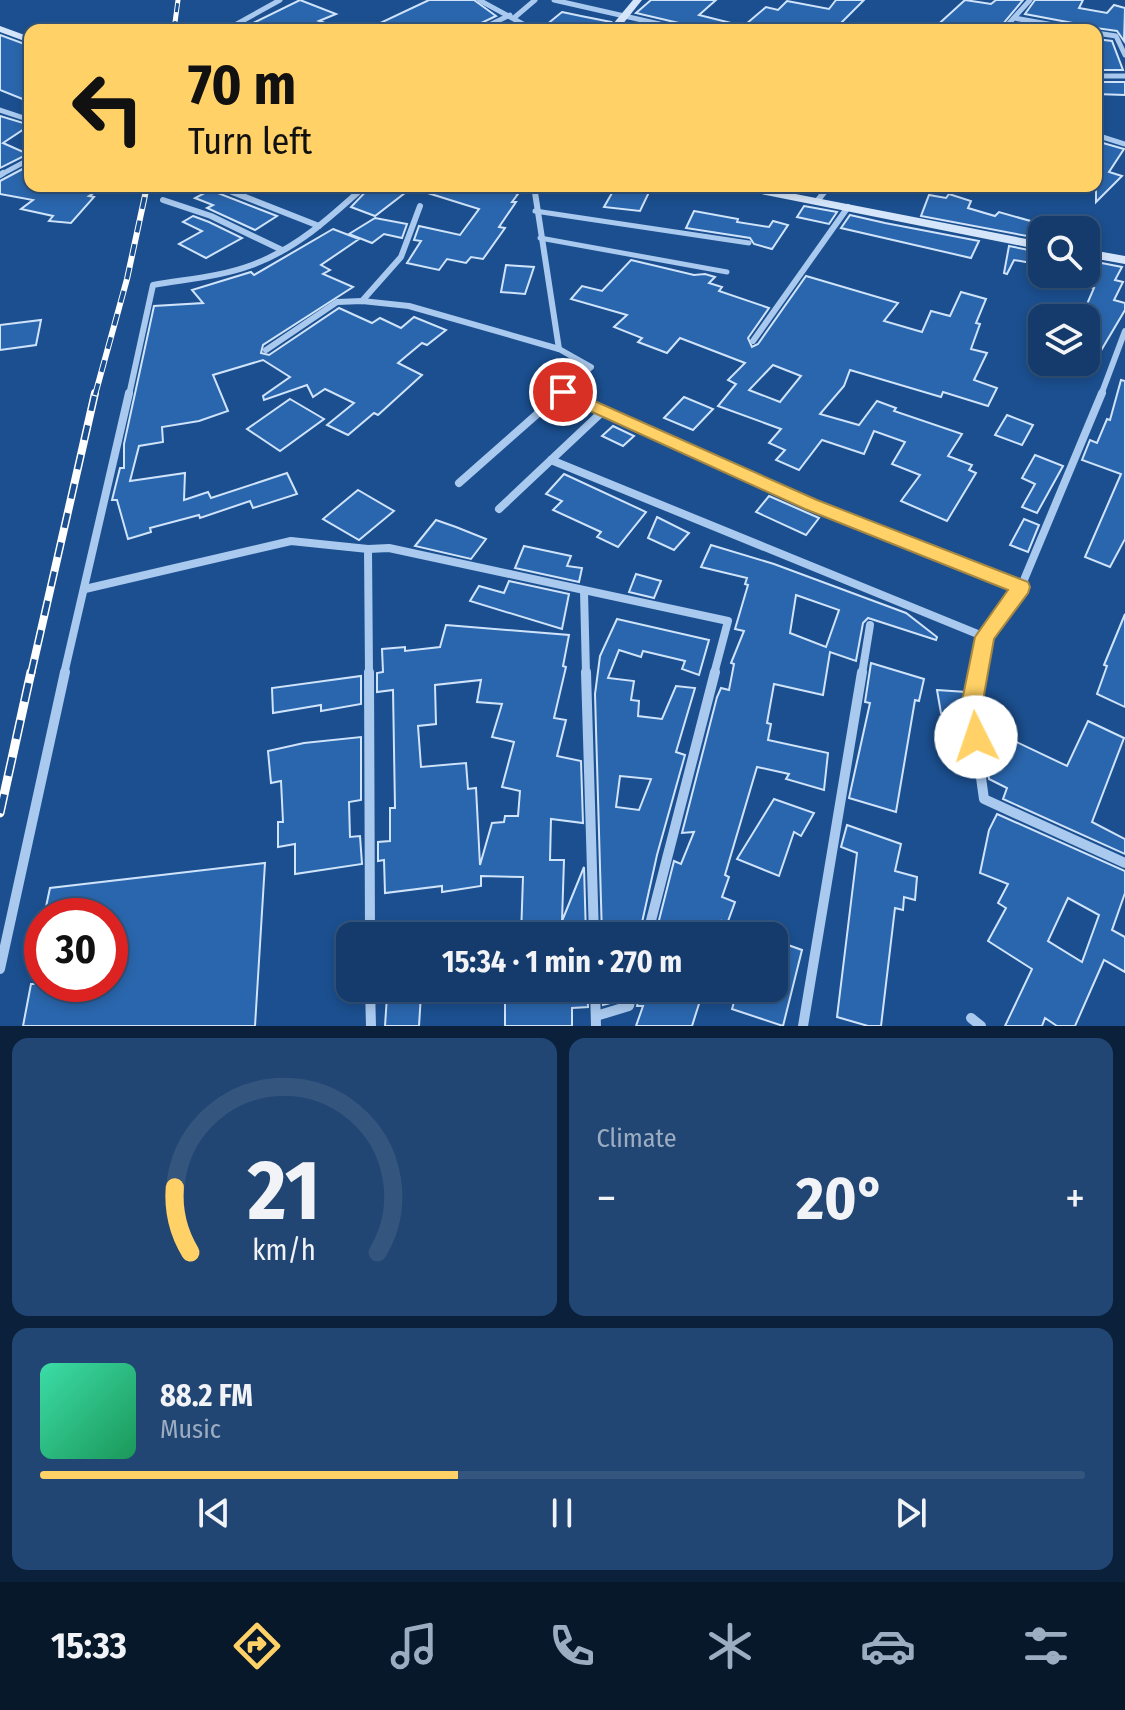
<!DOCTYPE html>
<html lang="en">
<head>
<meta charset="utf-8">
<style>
	body { margin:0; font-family:"Fira Sans Condensed",sans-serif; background:#214673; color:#f1f3f6; height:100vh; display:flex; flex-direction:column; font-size:30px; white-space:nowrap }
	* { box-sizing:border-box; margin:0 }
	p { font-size:26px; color:#9dadc1 }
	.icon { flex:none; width:44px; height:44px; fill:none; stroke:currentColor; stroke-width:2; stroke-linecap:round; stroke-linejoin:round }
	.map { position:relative; height:1026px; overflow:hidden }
	.details { display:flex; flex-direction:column; gap:12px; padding:12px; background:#0b203b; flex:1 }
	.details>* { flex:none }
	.banner { position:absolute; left:24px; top:24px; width:1078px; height:168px; border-radius:16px; box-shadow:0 4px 12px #0003,0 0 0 2px #33557e; background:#ffd166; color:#111; overflow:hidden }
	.fabs { position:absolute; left:1028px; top:216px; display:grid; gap:16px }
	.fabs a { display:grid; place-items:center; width:72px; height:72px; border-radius:16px; background:#143b6b; box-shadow:0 4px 12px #0003,0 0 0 2px #33557e; font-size:40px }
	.speed { position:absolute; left:24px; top:898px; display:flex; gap:16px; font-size:40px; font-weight:700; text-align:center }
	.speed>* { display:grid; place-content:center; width:104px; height:104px; border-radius:50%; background:#143b6b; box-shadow:0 4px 12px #0003,0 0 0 2px #33557e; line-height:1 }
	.speed .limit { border:12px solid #d22; background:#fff; color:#111 }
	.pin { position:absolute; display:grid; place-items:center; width:68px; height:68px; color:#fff; margin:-34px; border:4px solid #fff; border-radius:50%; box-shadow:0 2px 8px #0007 }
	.me { position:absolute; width:88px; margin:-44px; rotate:356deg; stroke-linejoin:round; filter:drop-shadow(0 0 6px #0008) }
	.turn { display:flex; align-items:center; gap:28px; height:168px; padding:0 32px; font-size:36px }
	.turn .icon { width:104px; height:104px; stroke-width:2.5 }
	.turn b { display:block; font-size:56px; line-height:68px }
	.big { font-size:60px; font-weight:700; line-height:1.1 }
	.details .card { flex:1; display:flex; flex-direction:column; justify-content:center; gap:12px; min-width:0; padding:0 28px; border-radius:16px; background:#214673 }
	.details .dial { align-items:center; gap:0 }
	.dial svg { height:208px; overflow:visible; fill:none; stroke:#33557e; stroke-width:7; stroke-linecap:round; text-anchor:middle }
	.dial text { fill:#f1f3f6; stroke:none }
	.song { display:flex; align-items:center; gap:24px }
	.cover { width:96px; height:96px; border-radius:12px; background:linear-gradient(135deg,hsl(160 70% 55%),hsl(150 70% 35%)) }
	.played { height:8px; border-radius:4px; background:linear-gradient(90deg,#ffd166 40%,#33557e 40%) }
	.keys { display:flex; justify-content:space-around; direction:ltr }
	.heat { display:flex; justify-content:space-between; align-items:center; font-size:44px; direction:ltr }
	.details .tiles { flex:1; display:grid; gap:12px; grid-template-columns:1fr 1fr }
	.card:last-child { grid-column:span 2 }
	.trip { position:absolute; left:336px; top:922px; width:452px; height:80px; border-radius:16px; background:#143b6b; box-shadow:0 4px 12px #0003,0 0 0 2px #33557e; font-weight:700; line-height:80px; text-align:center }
	.tab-bar { display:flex; height:128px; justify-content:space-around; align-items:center; background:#08182b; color:#9dadc1 }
	.tab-bar .icon { width:56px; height:56px }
	.tab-bar .current { color:#ffd166 }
	.tab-bar b { font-size:36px; color:#f1f3f6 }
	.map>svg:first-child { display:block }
	.building { fill:#2a66ad; stroke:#cfe3fa; stroke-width:2; fill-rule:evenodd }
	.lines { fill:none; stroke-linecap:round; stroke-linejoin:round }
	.lane { stroke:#a9c9ee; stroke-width:5 }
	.street-far3 { stroke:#a9c9ee; stroke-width:5 }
	.street-far2 { stroke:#a9c9ee; stroke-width:6 }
	.street-far1 { stroke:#a9c9ee; stroke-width:8 }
	.street { stroke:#a9c9ee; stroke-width:10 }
	.secondary { fill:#d6e6fa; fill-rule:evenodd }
	.rail-far3-casing { stroke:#fff; stroke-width:5 }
	.rail-far2-casing { stroke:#fff; stroke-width:6 }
	.rail-far1-casing { stroke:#fff; stroke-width:8 }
	.rail-casing { stroke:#fff; stroke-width:9 }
	.rail-far3 { stroke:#1b4f8f; stroke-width:3; stroke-dasharray:9; stroke-linecap:butt }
	.rail-far2 { stroke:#1b4f8f; stroke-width:4; stroke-dasharray:12; stroke-linecap:butt }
	.rail-far1 { stroke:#1b4f8f; stroke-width:5; stroke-dasharray:15; stroke-linecap:butt }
	.rail { stroke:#1b4f8f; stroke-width:6; stroke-dasharray:19; stroke-linecap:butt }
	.route { fill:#ffd166; stroke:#a68842; stroke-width:2 }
</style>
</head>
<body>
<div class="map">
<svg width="1125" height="1026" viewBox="0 0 1125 1026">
	<rect width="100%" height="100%" fill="#1b4f8f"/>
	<g class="building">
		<path d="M 300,0 L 336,14 L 319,21 L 337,27 L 336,30 L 239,30 Z"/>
		<path d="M 474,0 L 496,16 L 477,25 L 474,30 L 397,30 L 378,24 L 429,0 Z"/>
		<path d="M 651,0 L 716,0 L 699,15 L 739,25 L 738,30 L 691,30 L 687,25 L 636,13 Z"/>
		<path d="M 836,0 L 864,0 L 834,30 L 739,30 L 766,7 L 778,10 L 787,1 L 829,9 Z"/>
		<path d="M 965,0 L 991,4 L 996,0 L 1023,0 L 998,30 L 932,30 Z"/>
		<path d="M 1035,0 L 1083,0 L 1079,8 L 1107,13 L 1114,5 L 1125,8 L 1124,41 L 1117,31 L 1096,28 L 1087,30 L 1083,25 L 1025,14 Z"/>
		<path d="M 562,12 L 581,16 L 611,22 L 605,30 L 540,30 Z"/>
		<path d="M 0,35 L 30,46 L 30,102 L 0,90 Z"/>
		<path d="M 1096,39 L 1112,41 L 1123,70 L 1096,70 Z"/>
		<path d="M 1096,82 L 1125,82 L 1125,95 L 1096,94 Z"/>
		<path d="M 0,116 L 30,125 L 3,143 L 28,154 L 0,168 Z"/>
		<path d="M 1096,141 L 1124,149 L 1109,172 L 1122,176 L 1096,202 Z"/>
		<path d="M 30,165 L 30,186 L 74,186 L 97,191 L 89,196 L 94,197 L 71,223 L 49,221 L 53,216 L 21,209 L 33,200 L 0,194 L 0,181 Z"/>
		<path d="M 371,186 L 414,186 L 375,216 L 351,207 Z"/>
		<path d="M 416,186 L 496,186 L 518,194 L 512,202 L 516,202 L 499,227 L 505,228 L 483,259 L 471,257 L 466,263 L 447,259 L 439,270 L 407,263 L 421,241 L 414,240 L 419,226 L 460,235 L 479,209 L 415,189 Z"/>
		<path d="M 616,186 L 652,186 L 640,211 L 604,207 Z"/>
		<path d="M 212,189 L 215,192 L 277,216 L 255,230 L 207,208 L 213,205 L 195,198 Z"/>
		<path d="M 949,194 L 971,201 L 968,208 L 995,216 L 999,212 L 1034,222 L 1027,236 L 921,216 L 929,195 L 946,198 Z"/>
		<path d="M 804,206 L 837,212 L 829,224 L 797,217 Z"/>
		<path d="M 694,211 L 738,219 L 737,222 L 769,227 L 773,221 L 788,225 L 772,249 L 754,244 L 750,238 L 686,228 Z"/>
		<path d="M 850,215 L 885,223 L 979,241 L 971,258 L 841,228 Z"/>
		<path d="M 193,216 L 209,222 L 242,238 L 206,258 L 179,244 L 202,231 L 183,222 Z"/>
		<path d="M 375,218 L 407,224 L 402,238 L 384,234 L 372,243 L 349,234 Z"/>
		<path d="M 333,229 L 359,239 L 321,265 L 330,270 L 323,274 L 353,287 L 263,345 L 261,353 L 269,355 L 339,308 L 372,323 L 380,318 L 401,328 L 414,317 L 446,330 L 427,345 L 422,343 L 398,363 L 422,375 L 378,415 L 374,413 L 348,435 L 327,425 L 354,403 L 325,389 L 313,397 L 307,385 L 264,400 L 263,396 L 290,377 L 263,360 L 213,375 L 228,411 L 199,421 L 162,427 L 163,442 L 139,446 L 130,481 L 185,473 L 184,500 L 208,492 L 211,498 L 287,473 L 297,494 L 253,508 L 250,501 L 200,518 L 199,515 L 150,528 L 151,532 L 128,539 L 117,500 L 112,500 L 120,468 L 124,468 L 124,444 L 154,306 L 203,303 L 192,290 L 251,272 L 254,275 Z"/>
		<path d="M 1009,246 L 1039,252 L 1037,264 L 1014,260 L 1007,274 L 1004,273 Z"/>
		<path d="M 631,260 L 694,275 L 705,274 L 715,277 L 709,283 L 722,287 L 719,291 L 769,308 L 748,338 L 752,347 L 758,344 L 806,276 L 898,303 L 884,321 L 922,332 L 931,311 L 950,316 L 961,292 L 986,299 L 976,323 L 980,324 L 971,349 L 987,353 L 974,380 L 997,388 L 988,406 L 943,392 L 941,397 L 850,370 L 844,386 L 820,414 L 859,425 L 877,401 L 896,408 L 894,411 L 962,434 L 948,456 L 972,465 L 969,470 L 976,473 L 947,521 L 901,501 L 920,475 L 892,464 L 905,442 L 874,431 L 864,454 L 822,440 L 799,470 L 776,460 L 785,450 L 769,443 L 781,429 L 718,406 L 736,384 L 728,380 L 745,363 L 680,338 L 667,353 L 638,342 L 642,338 L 614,327 L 627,315 L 571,299 L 582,286 L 602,291 ZM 773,365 L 801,376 L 780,402 L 749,390 Z"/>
		<path d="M 1086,260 L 1122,267 L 1115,280 L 1123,282 L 1114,300 L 1125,303 L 1125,310 L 1096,359 L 1086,356 L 1086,318 L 1081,318 L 1094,288 L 1083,285 Z"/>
		<path d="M 506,265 L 534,267 L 525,294 L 501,292 Z"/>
		<path d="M 41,320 L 36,345 L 0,350 L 0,325 Z"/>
		<path d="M 1121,380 L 1125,381 L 1125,539 L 1110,567 L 1085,557 L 1121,474 L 1082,460 L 1090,440 L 1097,443 L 1107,419 L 1110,420 Z"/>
		<path d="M 684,397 L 713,409 L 693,430 L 664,418 Z"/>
		<path d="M 290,399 L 324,419 L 280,451 L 247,429 Z"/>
		<path d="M 1007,415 L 1033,425 L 1022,445 L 995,435 Z"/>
		<path d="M 613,426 L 634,436 L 623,446 L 602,436 Z"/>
		<path d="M 1035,455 L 1063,466 L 1037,513 L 1022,507 L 1035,484 L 1022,478 Z"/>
		<path d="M 564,474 L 646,512 L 618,547 L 597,537 L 601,532 L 553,510 L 562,501 L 546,494 Z"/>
		<path d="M 358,490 L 394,511 L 359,540 L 323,519 Z"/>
		<path d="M 769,496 L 819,518 L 806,535 L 756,512 Z"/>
		<path d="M 657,517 L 689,533 L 674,550 L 648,538 Z"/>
		<path d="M 1024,519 L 1039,525 L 1028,552 L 1010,545 Z"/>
		<path d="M 436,520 L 456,527 L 486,539 L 471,559 L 415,546 Z"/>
		<path d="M 711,545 L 774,564 L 906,613 L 937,637 L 936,640 L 868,618 L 863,623 L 856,661 L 830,652 L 823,695 L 774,684 L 767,723 L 771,724 L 768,740 L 828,753 L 824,790 L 786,779 L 789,774 L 757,767 L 725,875 L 729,877 L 722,897 L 735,902 L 727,924 L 722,921 L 716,936 L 655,936 L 674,861 L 681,864 L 694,832 L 682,833 L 717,697 L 721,688 L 729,690 L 734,664 L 731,663 L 744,631 L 735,629 L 748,585 L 745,584 L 747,578 L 701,567 ZM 796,595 L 839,610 L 826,647 L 790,633 Z"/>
		<path d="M 524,546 L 571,556 L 567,566 L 582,568 L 579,582 L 515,568 Z"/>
		<path d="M 636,574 L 661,581 L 654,598 L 629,592 Z"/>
		<path d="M 509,581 L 569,594 L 562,629 L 470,601 L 479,586 L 504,593 Z"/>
		<path d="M 1125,614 L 1125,707 L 1097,694 L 1107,666 L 1104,665 Z"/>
		<path d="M 617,619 L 709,640 L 699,675 L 682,669 L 685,661 L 643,651 L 641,657 L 619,650 L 608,678 L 634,681 L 631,700 L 639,701 L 638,716 L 662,719 L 676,686 L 695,688 L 676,752 L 685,755 L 657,855 L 639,936 L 602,936 L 595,694 L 600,656 ZM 620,776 L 651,779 L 639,810 L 616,807 Z"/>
		<path d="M 446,625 L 569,635 L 563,666 L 566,667 L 554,718 L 566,720 L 557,756 L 581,761 L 583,823 L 551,819 L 550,860 L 564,860 L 562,921 L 584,867 L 586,936 L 521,936 L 523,877 L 481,876 L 481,886 L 442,892 L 442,886 L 385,893 L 384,860 L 378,861 L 378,842 L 390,841 L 390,808 L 395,808 L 393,690 L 377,692 L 377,673 L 383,672 L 382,649 L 405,647 L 405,651 L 440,647 ZM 481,680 L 477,702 L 502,704 L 492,737 L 514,742 L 502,787 L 520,791 L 518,816 L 505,816 L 504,822 L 492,823 L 480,865 L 476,788 L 468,789 L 466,763 L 421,767 L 418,726 L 436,724 L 435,685 Z"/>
		<path d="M 871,663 L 924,679 L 919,701 L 915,700 L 896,812 L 849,798 L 870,703 L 865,702 Z"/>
		<path d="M 361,676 L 361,704 L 321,711 L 321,705 L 273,713 L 272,688 Z"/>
		<path d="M 937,690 L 966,692 L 964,715 L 941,713 Z"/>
		<path d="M 1088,721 L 1124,738 L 1092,822 L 1125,839 L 1125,854 L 1003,799 L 1007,788 L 989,779 L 983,733 L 985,727 L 1067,766 Z"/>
		<path d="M 361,737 L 361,800 L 349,802 L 350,837 L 360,836 L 362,864 L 295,874 L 295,844 L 278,847 L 278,822 L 283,822 L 281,781 L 271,783 L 268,751 L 304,743 Z"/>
		<path d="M 774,799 L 814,813 L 801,836 L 794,832 L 779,876 L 737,859 Z"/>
		<path d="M 997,814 L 1125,871 L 1125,893 L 1112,930 L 1125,937 L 1125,972 L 1104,960 L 1075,1026 L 1057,1026 L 1045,1018 L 1042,1026 L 1005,1026 L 1032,969 L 988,941 L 1006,908 L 998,903 L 1008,884 L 980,873 L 989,830 ZM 1068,898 L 1099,915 L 1082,962 L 1048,941 Z"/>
		<path d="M 847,825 L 901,844 L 895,871 L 917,877 L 915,900 L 904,897 L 903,910 L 895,908 L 881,1026 L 868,1026 L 837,1017 L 857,853 L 841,847 Z"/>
		<path d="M 265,863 L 255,1026 L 23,1026 L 31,984 L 110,984 L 110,916 L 44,916 L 50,888 Z"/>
		<path d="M 774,940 L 802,950 L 783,1026 L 732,1009 L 738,988 L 774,988 Z"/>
		<path d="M 534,988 L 587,988 L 588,1007 L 572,1008 L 572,1026 L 505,1026 L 505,992 L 534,991 Z"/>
		<path d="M 603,988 L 625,988 L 622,1000 L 603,1005 Z"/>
		<path d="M 641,988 L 704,988 L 692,1026 L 636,1026 L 643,1006 L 637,1006 Z"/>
		<path d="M 421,994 L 419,1026 L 385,1026 L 387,996 Z"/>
	</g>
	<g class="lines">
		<g class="lane">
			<path d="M 535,211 L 749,243"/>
			<path d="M 540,238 L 727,272"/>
		</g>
		<g class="street-far3">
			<path d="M 479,0 L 534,30"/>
			<path d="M 554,0 L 686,30"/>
			<path d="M 515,17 L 535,0"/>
			<path d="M 1014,18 L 1082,30"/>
			<path d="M 226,30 L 280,0"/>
			<path d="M 479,30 L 510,15"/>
			<path d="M 1003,30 L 1030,0"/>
			<path d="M 1096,33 L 1116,36 L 1125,55"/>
			<path d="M 1096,76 L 1125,76"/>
			<path d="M 0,110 L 30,120"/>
			<path d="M 1096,135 L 1125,144"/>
			<path d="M 0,175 L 30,159"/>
		</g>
		<g class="street-far2">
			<path d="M 0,175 L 3,173"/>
			<path d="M 217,186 L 319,226"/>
			<path d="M 534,186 L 559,349"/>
			<path d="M 163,200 L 211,216 L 282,250"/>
			<path d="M 818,200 L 829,186"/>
			<path d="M 362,301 L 401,257 L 420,206"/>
			<path d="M 753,341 L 848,207"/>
			<path d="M 266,350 L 337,302 L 362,301 L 409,306 L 559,349 L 591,367 L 559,395"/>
			<path d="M 563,392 L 571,395"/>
			<path d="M 129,395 L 153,285 C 186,279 220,277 252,265 C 296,249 331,217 365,186"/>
			<path d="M 1101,395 L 1125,331"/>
		</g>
		<g class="street-far1">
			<path d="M 566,393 L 811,505 L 1021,587"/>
			<path d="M 551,460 L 985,637"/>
			<path d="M 459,483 L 561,393"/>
			<path d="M 499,509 L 602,412"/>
			<path d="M 368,549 L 389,548 L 728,621 L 714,674"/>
			<path d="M 85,589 L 291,541 L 368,549 L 369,674"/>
			<path d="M 584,591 L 586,674"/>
			<path d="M 64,674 L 129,393"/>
			<path d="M 862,674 L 870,625"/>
			<path d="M 977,674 L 985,637 L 1021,587 L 1102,393"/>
		</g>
		<g class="street">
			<path d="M 369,672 L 370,936"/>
			<path d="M 586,672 L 594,936"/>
			<path d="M 978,672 L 971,706 L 984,799 L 1125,863"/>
			<path d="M 647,936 L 715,672"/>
			<path d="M 0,969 L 65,672"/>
			<path d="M 370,988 L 371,1026"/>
			<path d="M 595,988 L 596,1026"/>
			<path d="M 596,1016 L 629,1006 L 633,988"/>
			<path d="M 971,1018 L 981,1026"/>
			<path d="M 803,1026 L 862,672"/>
		</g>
		<g class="secondary">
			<path d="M 633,0 L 642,0 L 618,30 L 608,30 Z"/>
			<path d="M 0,26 L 30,37 L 30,43 L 0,32 Z"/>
			<path d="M 730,186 L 754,186 L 1042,242 L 1042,250 L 736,189 Z"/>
			<path d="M 1086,249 L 1125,256 L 1125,264 L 1086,257 Z"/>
		</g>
		<g class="rail-far3-casing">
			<path id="rail-far3" d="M 174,30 L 178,0"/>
		</g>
		<g class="rail-far2-casing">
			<path id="rail-far2" d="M 95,395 L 127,279 L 147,186"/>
		</g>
		<g class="rail-far1-casing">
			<path id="rail-far1" d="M 31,674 L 95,393"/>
		</g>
		<g class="rail-casing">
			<path id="rail" d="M 0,813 L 31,672"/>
		</g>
		<use href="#rail-far3" class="rail-far3"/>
		<use href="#rail-far2" class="rail-far2"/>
		<use href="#rail-far1" class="rail-far1"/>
		<use href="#rail" class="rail"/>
	</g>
	<path class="route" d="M 563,387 L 817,500 L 1028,582 L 1030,587 L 1028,593 L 994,639 L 982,706 L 986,737 L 983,744 L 976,746 L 968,744 L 961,706 L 975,637 L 1008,590 L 805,509 L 557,396 L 557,388 Z"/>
</svg>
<div class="fabs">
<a><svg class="icon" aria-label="search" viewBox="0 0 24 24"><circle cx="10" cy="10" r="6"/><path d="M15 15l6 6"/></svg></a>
<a><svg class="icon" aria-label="layers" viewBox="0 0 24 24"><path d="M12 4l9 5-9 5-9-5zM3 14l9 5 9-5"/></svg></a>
</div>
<div class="speed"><div class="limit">30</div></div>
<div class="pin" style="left:563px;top:392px;background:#d93025"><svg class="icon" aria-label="arrive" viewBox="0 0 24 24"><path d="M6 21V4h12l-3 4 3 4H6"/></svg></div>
<svg class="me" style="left:976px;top:737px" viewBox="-20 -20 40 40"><circle r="19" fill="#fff"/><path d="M0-13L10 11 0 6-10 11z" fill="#ffd166"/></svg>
<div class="trip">15:34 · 1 min · 270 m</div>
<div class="banner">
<div class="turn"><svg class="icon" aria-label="left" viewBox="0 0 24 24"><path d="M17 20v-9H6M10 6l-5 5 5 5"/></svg><div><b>70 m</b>Turn left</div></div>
</div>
</div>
<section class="details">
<div class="tiles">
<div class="card dial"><svg viewBox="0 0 100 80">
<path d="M14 69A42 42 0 1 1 86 69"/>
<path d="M14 69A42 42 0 0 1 8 44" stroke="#ffd166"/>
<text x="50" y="56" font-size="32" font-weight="700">21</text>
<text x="50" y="72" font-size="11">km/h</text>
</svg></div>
<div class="card"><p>Climate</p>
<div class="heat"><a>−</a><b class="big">20°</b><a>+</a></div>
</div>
<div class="card">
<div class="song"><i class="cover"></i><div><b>88.2 FM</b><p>Music</p></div></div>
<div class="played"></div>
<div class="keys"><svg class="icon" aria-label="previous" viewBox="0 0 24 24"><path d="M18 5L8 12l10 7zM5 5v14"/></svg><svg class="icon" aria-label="pause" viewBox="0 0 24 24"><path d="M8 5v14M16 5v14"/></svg><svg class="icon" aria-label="next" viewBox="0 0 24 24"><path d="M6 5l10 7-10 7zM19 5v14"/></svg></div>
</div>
</div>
</section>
<nav class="tab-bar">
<b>15:33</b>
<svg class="icon current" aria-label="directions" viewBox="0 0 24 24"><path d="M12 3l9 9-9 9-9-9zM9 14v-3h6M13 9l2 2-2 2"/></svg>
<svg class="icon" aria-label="music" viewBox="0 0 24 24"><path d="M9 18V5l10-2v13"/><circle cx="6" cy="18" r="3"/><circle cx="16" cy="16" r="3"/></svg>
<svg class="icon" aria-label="phone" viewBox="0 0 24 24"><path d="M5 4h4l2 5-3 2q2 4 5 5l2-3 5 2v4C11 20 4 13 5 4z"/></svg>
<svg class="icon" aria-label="climate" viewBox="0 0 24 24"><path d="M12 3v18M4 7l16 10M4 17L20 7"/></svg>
<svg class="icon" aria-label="car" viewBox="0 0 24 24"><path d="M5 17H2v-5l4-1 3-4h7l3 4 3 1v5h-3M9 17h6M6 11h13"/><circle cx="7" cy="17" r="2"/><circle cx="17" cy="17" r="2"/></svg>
<svg class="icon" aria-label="filters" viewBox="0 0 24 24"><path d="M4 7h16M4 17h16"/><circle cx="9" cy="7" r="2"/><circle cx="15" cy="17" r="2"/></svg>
</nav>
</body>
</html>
